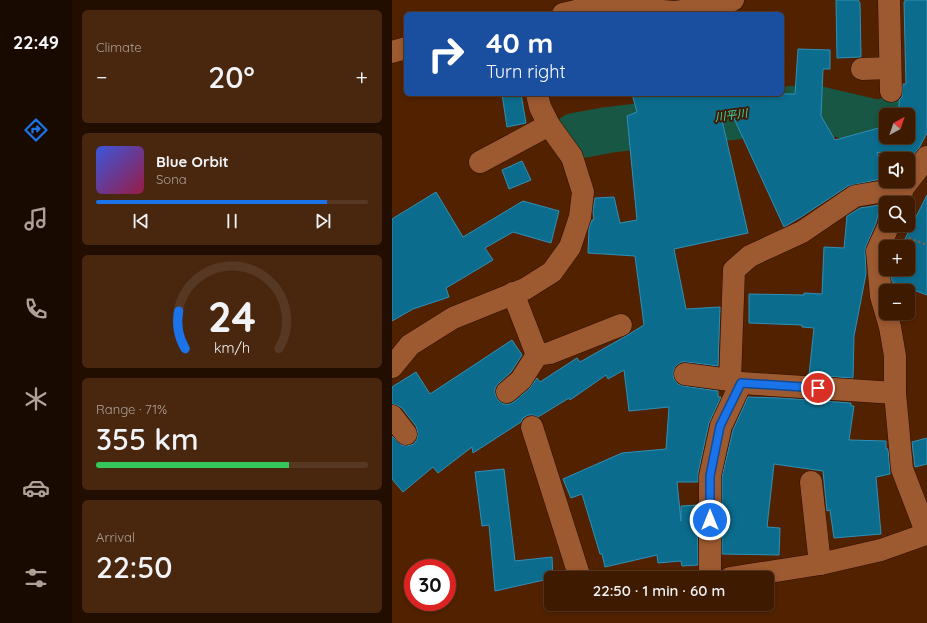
<!DOCTYPE html>
<html lang="en">
<head>
<meta charset="utf-8">
<style>
	body { margin:0; font-family:Quicksand,"Noto Sans JP",sans-serif; background:#49270f; color:#f1f3f6; height:100vh; display:flex; flex-direction:column; font-size:15px; white-space:nowrap }
	* { box-sizing:border-box; margin:0 }
	p { font-size:13px; color:#ada199 }
	.icon { flex:none; width:22px; height:22px; fill:none; stroke:currentColor; stroke-width:2; stroke-linecap:round; stroke-linejoin:round }
	.map { position:relative; flex:1; overflow:hidden }
	.panel { display:flex; flex-direction:column; gap:10px; padding:10px; background:#220e00; width:320px }
	.panel>* { flex:none }
	.banner { position:absolute; left:12px; top:12px; width:380px; height:84px; border-radius:6px; box-shadow:0 2px 6px #0003,0 0 0 1px #573822; background:#1a4fa0; color:#fff; overflow:hidden }
	.needle { width:26px; rotate:40deg }
	.tools { position:absolute; left:487px; top:108px; display:grid; gap:8px }
	.tools a { display:grid; place-items:center; width:36px; height:36px; border-radius:6px; background:#3e1a00; box-shadow:0 2px 6px #0003,0 0 0 1px #573822; font-size:20px }
	.speed { position:absolute; left:12px; top:559px; display:flex; gap:8px; font-size:20px; font-weight:700; text-align:center }
	.speed>* { display:grid; place-content:center; width:52px; height:52px; border-radius:50%; background:#3e1a00; box-shadow:0 2px 6px #0003,0 0 0 1px #573822; line-height:1 }
	.speed .limit { border:6px solid #d22; background:#fff; color:#111 }
	.pin { position:absolute; display:grid; place-items:center; width:34px; height:34px; color:#fff; margin:-17px; border:2px solid #fff; border-radius:50%; box-shadow:0 1px 4px #0007 }
	.me { position:absolute; width:44px; margin:-22px; rotate:0deg; stroke-linejoin:round; filter:drop-shadow(0 0 3px #0008) }
	.turn { display:flex; align-items:center; gap:14px; height:84px; padding:0 16px; font-size:18px }
	.turn .icon { width:52px; height:52px; stroke-width:2.5 }
	.turn b { display:block; font-size:28px; line-height:34px }
	.big { font-size:30px; font-weight:600; line-height:1.1 }
	.panel .tile { flex:1; display:flex; flex-direction:column; justify-content:center; gap:6px; min-width:0; padding:0 14px; border-radius:6px; background:#49270f }
	.panel .dial { align-items:center; gap:0 }
	.dial svg { height:104px; overflow:visible; fill:none; stroke:#573822; stroke-width:7; stroke-linecap:round; text-anchor:middle }
	.dial text { fill:#f1f3f6; stroke:none }
	.song { display:flex; align-items:center; gap:12px }
	.cover { width:48px; height:48px; border-radius:6px; background:linear-gradient(135deg,hsl(230 70% 55%),hsl(340 70% 35%)) }
	.played { height:4px; border-radius:2px; background:linear-gradient(90deg,#1a73e8 85%,#573822 85%) }
	.keys { display:flex; justify-content:space-around; direction:ltr }
	.heat { display:flex; justify-content:space-between; align-items:center; font-size:22px; direction:ltr }
	.charge { height:6px; border-radius:3px; background:linear-gradient(90deg,#34c759 71%,#573822 0) }
	.trip { position:absolute; left:152px; top:571px; width:230px; height:40px; border-radius:6px; background:#3e1a00; box-shadow:0 2px 6px #0003,0 0 0 1px #573822; font-weight:600; line-height:40px; text-align:center }
	main { display:flex; flex:1; min-height:0 }
	.tabs { display:flex; flex-direction:column; width:72px; justify-content:space-around; align-items:center; background:#190a00; color:#ada199 }
	.tabs .icon { width:28px; height:28px }
	.tabs .selected { color:#1a73e8 }
	.tabs b { font-size:18px; color:#f1f3f6 }
	.map>svg:first-child { display:block }
	.lines { fill:none; stroke-linecap:round; stroke-linejoin:round }
	.river { stroke:#175744; stroke-width:46 }
	.building { fill:#0c6c8d; stroke:#2f90b7 }
	.minor-casing { stroke:#300e00; stroke-width:23 }
	.path { stroke:#8b5e40; stroke-width:2.5; stroke-dasharray:2 3; stroke-linecap:butt }
	.minor { stroke:#9d5930; stroke-width:22 }
	.route-casing { stroke:#114b97; stroke-width:10 }
	.route { stroke:#1a73e8; stroke-width:7 }
	.labels { text-anchor:middle; dominant-baseline:central; stroke-width:4; stroke-linejoin:round; paint-order:stroke }
	.water-label { font-size:11px; font-style:italic; fill:#3be1b3; stroke:#401d07 }
</style>
</head>
<body>
<main>
<nav class="tabs">
<b>22:49</b>
<svg class="icon selected" aria-label="directions" viewBox="0 0 24 24"><path d="M12 3l9 9-9 9-9-9zM9 14v-3h6M13 9l2 2-2 2"/></svg>
<svg class="icon" aria-label="music" viewBox="0 0 24 24"><path d="M9 18V5l10-2v13"/><circle cx="6" cy="18" r="3"/><circle cx="16" cy="16" r="3"/></svg>
<svg class="icon" aria-label="phone" viewBox="0 0 24 24"><path d="M5 4h4l2 5-3 2q2 4 5 5l2-3 5 2v4C11 20 4 13 5 4z"/></svg>
<svg class="icon" aria-label="climate" viewBox="0 0 24 24"><path d="M12 3v18M4 7l16 10M4 17L20 7"/></svg>
<svg class="icon" aria-label="car" viewBox="0 0 24 24"><path d="M5 17H2v-5l4-1 3-4h7l3 4 3 1v5h-3M9 17h6M6 11h13"/><circle cx="7" cy="17" r="2"/><circle cx="17" cy="17" r="2"/></svg>
<svg class="icon" aria-label="filters" viewBox="0 0 24 24"><path d="M4 7h16M4 17h16"/><circle cx="9" cy="7" r="2"/><circle cx="15" cy="17" r="2"/></svg>
</nav>
<section class="panel">
<div class="tile"><p>Climate</p>
<div class="heat"><a>−</a><b class="big">20°</b><a>+</a></div>
</div>
<div class="tile">
<div class="song"><i class="cover"></i><div><b>Blue Orbit</b><p>Sona</p></div></div>
<div class="played"></div>
<div class="keys"><svg class="icon" aria-label="previous" viewBox="0 0 24 24"><path d="M18 5L8 12l10 7zM5 5v14"/></svg><svg class="icon" aria-label="pause" viewBox="0 0 24 24"><path d="M8 5v14M16 5v14"/></svg><svg class="icon" aria-label="next" viewBox="0 0 24 24"><path d="M6 5l10 7-10 7zM19 5v14"/></svg></div>
</div>
<div class="tile dial"><svg viewBox="0 0 100 80">
<path d="M14 69A42 42 0 1 1 86 69"/>
<path d="M14 69A42 42 0 0 1 9 40" stroke="#1a73e8"/>
<text x="50" y="56" font-size="32" font-weight="700">24</text>
<text x="50" y="72" font-size="11">km/h</text>
</svg></div>
<div class="tile"><p>Range · 71%</p><b class="big">355 km</b><div class="charge"></div></div>
<div class="tile"><p>Arrival</p><b class="big">22:50</b></div>
</section>
<div class="map">
<svg width="535" height="623" viewBox="0 0 535 623">
	<rect width="100%" height="100%" fill="#522200"/>
	<g class="lines">
		<path class="river" d="M 183,136 L 216,130 L 290,121 L 340,117 L 382,110 L 421,108 L 485,123 L 494,121"/>
	</g>
	<g class="building">
		<path d="M 444,0 L 466,0 L 468,3 L 469,57 L 445,58 Z"/>
		<path d="M 513,0 L 535,0 L 535,133 L 527,148 L 516,161 L 516,159 L 504,159 L 485,152 L 493,178 L 456,186 L 409,217 L 392,227 L 339,112 L 329,116 L 356,233 L 282,249 L 294,309 L 328,307 L 326,366 L 295,362 L 289,362 L 283,367 L 281,373 L 282,379 L 286,384 L 291,386 L 326,391 L 326,397 L 329,397 L 317,423 L 306,473 L 306,482 L 285,482 L 289,521 L 289,506 L 305,505 L 306,565 L 290,566 L 289,561 L 266,563 L 265,555 L 213,567 L 210,554 L 208,554 L 190,494 L 179,498 L 171,479 L 230,453 L 274,449 L 277,407 L 237,411 L 232,370 L 216,379 L 214,375 L 178,400 L 177,398 L 146,417 L 142,415 L 136,415 L 131,418 L 129,422 L 81,453 L 80,447 L 46,473 L 41,467 L 11,492 L 0,479 L 0,436 L 9,445 L 16,446 L 22,444 L 25,439 L 26,433 L 24,426 L 10,408 L 5,405 L 0,404 L 0,387 L 24,372 L 38,394 L 120,340 L 130,355 L 119,372 L 107,383 L 103,388 L 103,394 L 106,400 L 111,404 L 118,404 L 123,401 L 137,389 L 145,378 L 148,382 L 185,358 L 188,362 L 234,336 L 252,325 L 243,256 L 196,253 L 197,228 L 200,220 L 202,220 L 201,211 L 203,198 L 222,197 L 228,223 L 245,220 L 235,116 L 245,112 L 240,94 L 403,94 L 406,49 L 438,50 L 438,69 L 431,69 L 429,116 L 443,140 L 494,126 L 494,137 L 516,137 L 516,115 L 507,115 L 507,100 L 510,97 L 511,84 L 514,84 L 512,2 L 513,2 Z"/>
		<path d="M 110,94 L 129,94 L 134,123 L 115,127 Z"/>
		<path d="M 130,161 L 139,180 L 117,189 L 110,170 Z"/>
		<path d="M 44,192 L 71,237 L 131,201 L 167,211 L 159,243 L 121,232 L 93,248 L 101,260 L 54,288 L 57,297 L 21,309 L 0,321 L 0,219 Z"/>
		<path d="M 535,195 L 535,295 L 500,282 L 499,269 L 516,269 L 516,247 L 509,247 Z"/>
		<path d="M 488,205 L 484,223 L 474,246 L 473,252 L 474,274 L 462,336 L 461,378 L 417,375 L 422,328 L 410,327 L 410,325 L 357,323 L 357,294 L 412,295 L 412,293 L 430,294 L 432,247 L 452,248 L 455,216 L 468,208 Z"/>
		<path d="M 356,397 L 388,398 L 459,403 L 459,406 L 462,406 L 457,440 L 494,441 L 494,449 L 496,449 L 498,474 L 484,477 L 489,534 L 442,538 L 438,510 L 435,511 L 431,471 L 382,464 L 375,527 L 388,528 L 387,555 L 330,554 L 330,477 L 341,430 Z"/>
		<path d="M 535,438 L 535,464 L 523,467 L 520,442 Z"/>
		<path d="M 112,469 L 123,561 L 160,557 L 161,578 L 103,591 L 97,525 L 90,526 L 83,472 Z"/>
	</g>
	<g class="lines">
		<g class="minor-casing">
			<g id="minor">
				<path d="M 497,0 L 499,91"/>
				<path d="M 171,14 L 188,10 L 232,8 L 283,12 L 325,6 L 341,0"/>
				<path d="M 0,52 L 14,48"/>
				<path d="M 470,69 L 498,68"/>
				<path d="M 88,162 L 157,125"/>
				<path d="M 507,203 L 511,188 L 535,157"/>
				<path d="M 497,225 L 485,251 L 489,296 L 498,327 L 503,356 L 503,393 L 510,469 L 535,534"/>
				<path d="M 145,355 L 158,353 L 229,325"/>
				<path d="M 0,367 L 18,345 L 61,318 L 133,289 L 160,272 L 178,247 L 188,217 L 191,192 L 180,157 L 157,125 L 148,107 L 145,94"/>
				<path d="M 293,374 L 338,380 L 349,383 L 503,393"/>
				<path d="M 338,380 L 342,270 L 358,256 L 410,232 L 463,196 L 511,188"/>
				<path d="M 115,392 L 129,380 L 145,355 L 121,293"/>
				<path d="M 0,416 L 14,434"/>
				<path d="M 140,427 L 188,578"/>
				<path d="M 419,482 L 428,564"/>
				<path d="M 318,578 L 318,476 L 329,426 L 349,383"/>
				<path d="M 338,578 L 428,564 L 489,550 L 534,534"/>
			</g>
		</g>
		<path class="path" d="M 517,238 L 535,245"/>
		<use href="#minor" class="minor"/>
	</g>
	<g class="lines">
		<g class="route-casing">
			<path id="route" d="M 318,520 L 318,476 L 328,426 L 349,383 L 426,388"/>
		</g>
		<use href="#route" class="route"/>
	</g>
	<g class="labels">
		<g class="water-label">
			<text transform="translate(339 115) rotate(-8)">川平川</text>
		</g>
	</g>
</svg>
<div class="tools">
<a><svg class="needle" viewBox="-14 -14 28 28"><path d="M0-13l5 13h-10z" fill="#e53935"/><path d="M0 13l5-13h-10z" fill="#ada199"/></svg></a>
<a><svg class="icon" aria-label="sound" viewBox="0 0 24 24"><path d="M4 9h4l5-4v14l-5-4H4zM17 9q2 3 0 6"/></svg></a>
<a><svg class="icon" aria-label="search" viewBox="0 0 24 24"><circle cx="10" cy="10" r="6"/><path d="M15 15l6 6"/></svg></a>
<a>+</a>
<a>−</a>
</div>
<div class="speed"><div class="limit">30</div></div>
<div class="pin" style="left:426px;top:388px;background:#d93025"><svg class="icon" aria-label="arrive" viewBox="0 0 24 24"><path d="M6 21V4h12l-3 4 3 4H6"/></svg></div>
<svg class="me" style="left:318px;top:520px" viewBox="-20 -20 40 40"><circle r="17" fill="#1a73e8" stroke="#fff" stroke-width="3"/><path d="M0-11L8 9 0 5-8 9z" fill="#fff"/></svg>
<div class="trip">22:50 · 1 min · 60 m</div>
<div class="banner">
<div class="turn"><svg class="icon" aria-label="right" viewBox="0 0 24 24"><path d="M7 20v-9h11M14 6l5 5-5 5"/></svg><div><b>40 m</b>Turn right</div></div>
</div>
</div>
</main>
</body>
</html>
